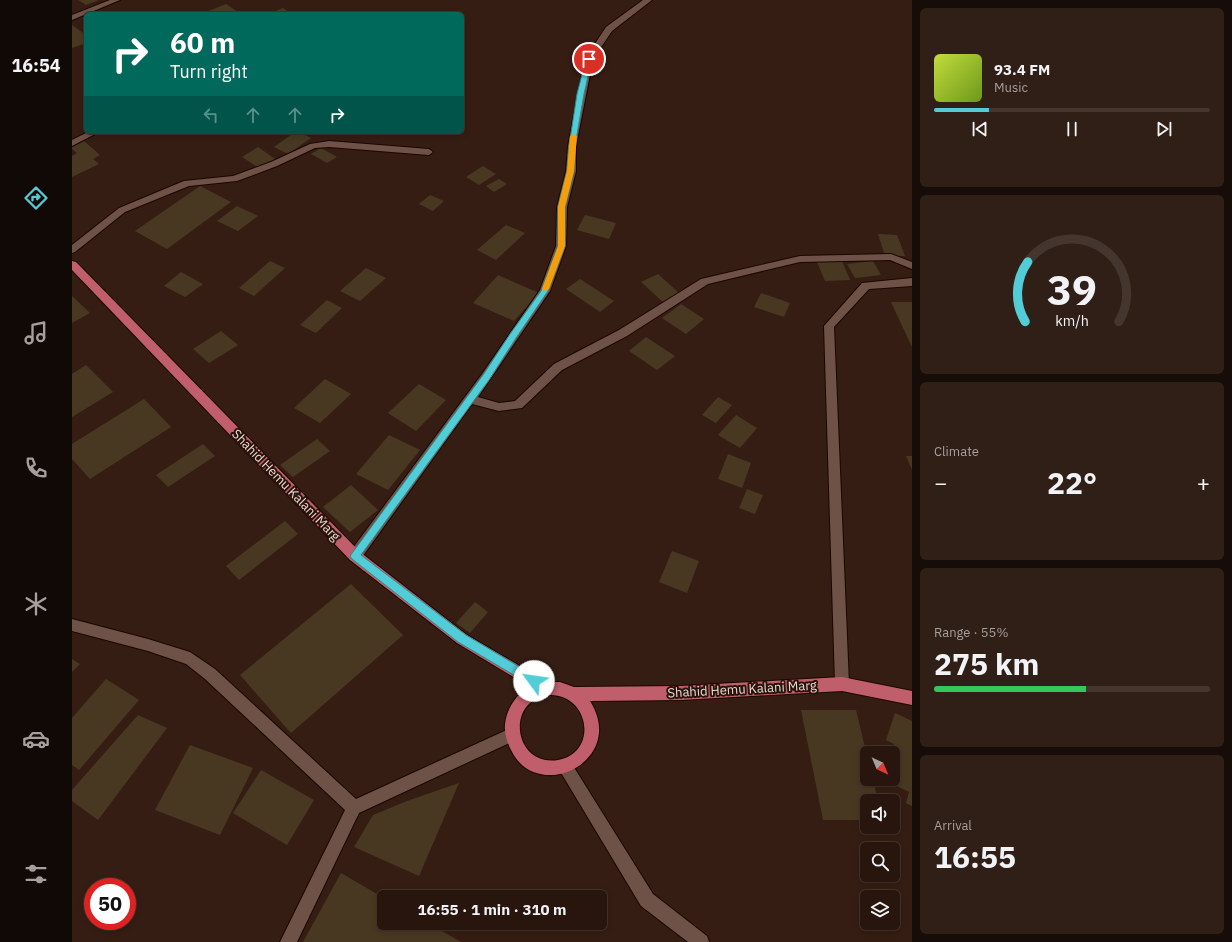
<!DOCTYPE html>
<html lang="en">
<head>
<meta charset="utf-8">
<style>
	body { margin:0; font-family:"IBM Plex Sans",sans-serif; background:#301f17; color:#f1f3f6; height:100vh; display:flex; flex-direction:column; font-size:15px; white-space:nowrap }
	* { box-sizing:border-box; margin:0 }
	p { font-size:13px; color:#a59f9e }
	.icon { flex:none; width:22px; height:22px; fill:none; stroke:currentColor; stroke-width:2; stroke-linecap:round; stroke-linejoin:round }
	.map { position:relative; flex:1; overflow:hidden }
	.sheet { display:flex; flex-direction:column; gap:8px; padding:8px; background:#160c08; width:320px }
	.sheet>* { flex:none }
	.top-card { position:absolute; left:12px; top:12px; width:380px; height:122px; border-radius:6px; box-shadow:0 2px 6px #0003,0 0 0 1px #44352e; background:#00695c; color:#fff; overflow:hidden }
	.needle { width:26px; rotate:136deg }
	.buttons { position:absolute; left:788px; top:746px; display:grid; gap:8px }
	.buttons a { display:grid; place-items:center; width:40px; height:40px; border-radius:6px; background:#28160e; box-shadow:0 2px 6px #0003,0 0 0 1px #44352e; font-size:20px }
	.speed { position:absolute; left:12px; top:878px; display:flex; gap:8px; font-size:20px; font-weight:700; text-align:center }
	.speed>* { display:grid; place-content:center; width:52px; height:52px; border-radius:50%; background:#28160e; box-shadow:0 2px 6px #0003,0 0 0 1px #44352e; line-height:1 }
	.speed .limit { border:6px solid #d22; background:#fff; color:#111 }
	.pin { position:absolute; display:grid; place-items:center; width:34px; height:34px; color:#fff; margin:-17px; border:2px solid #fff; border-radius:50%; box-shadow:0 1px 4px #0007 }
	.me { position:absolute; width:44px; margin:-22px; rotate:301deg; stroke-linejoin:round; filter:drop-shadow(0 0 3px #0008) }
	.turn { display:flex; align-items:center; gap:14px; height:84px; padding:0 20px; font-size:18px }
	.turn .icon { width:52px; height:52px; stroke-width:2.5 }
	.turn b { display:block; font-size:28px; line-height:34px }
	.lanes { display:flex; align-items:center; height:38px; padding:0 20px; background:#0003; justify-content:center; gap:20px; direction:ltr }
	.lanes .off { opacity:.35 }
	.big { font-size:30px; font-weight:700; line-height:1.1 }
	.sheet .tile { flex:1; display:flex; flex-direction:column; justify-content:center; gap:6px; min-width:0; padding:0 14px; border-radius:6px; background:#301f17 }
	.sheet .dial { align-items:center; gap:0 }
	.dial svg { height:104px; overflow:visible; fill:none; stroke:#44352e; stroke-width:7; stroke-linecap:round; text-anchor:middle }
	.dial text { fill:#f1f3f6; stroke:none }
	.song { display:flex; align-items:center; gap:12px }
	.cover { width:48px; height:48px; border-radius:6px; background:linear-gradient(135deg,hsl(70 70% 55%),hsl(80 70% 35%)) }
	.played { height:4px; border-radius:2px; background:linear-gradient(90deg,#52ccd6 20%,#44352e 20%) }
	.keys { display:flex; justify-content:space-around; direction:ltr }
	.heat { display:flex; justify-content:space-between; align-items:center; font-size:22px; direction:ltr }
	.charge { height:6px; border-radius:3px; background:linear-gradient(90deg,#34c759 55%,#44352e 0) }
	.trip { position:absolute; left:305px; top:890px; width:230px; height:40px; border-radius:6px; background:#28160e; box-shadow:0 2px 6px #0003,0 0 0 1px #44352e; font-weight:700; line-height:40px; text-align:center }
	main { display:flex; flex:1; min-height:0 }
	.tab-bar { display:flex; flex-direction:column; width:72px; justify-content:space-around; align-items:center; background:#100906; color:#a59f9e }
	.tab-bar .icon { width:28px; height:28px }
	.tab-bar .active { color:#52ccd6 }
	.tab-bar b { font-size:18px; color:#f1f3f6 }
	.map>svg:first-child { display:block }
	.building { fill:#483822 }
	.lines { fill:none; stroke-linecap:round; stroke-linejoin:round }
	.minor-casing { stroke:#1b0601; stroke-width:2 }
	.major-casing { stroke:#1b0601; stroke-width:2 }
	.minor { fill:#6e5247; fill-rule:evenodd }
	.major { fill:#c15e6c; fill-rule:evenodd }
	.route { fill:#52ccd6; stroke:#35858b }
	.slow { fill:#f59e0b }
	.labels { text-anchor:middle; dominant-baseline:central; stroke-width:4; stroke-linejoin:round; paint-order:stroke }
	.street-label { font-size:13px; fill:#eadad3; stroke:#2a130a }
</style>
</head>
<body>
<main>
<nav class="tab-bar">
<b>16:54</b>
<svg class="icon active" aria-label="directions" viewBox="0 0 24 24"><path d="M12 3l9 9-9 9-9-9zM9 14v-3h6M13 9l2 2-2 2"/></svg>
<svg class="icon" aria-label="music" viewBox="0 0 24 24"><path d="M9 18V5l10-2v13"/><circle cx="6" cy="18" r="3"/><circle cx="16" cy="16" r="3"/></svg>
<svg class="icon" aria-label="phone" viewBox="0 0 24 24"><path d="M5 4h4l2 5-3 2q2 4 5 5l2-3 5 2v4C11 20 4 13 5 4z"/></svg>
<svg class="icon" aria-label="climate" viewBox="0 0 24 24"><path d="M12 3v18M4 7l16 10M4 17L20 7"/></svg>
<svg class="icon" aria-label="car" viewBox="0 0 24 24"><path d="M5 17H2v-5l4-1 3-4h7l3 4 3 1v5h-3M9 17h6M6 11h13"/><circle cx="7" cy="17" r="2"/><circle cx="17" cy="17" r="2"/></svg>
<svg class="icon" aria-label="filters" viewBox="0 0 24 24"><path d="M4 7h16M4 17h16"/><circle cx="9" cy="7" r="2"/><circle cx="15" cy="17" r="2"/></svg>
</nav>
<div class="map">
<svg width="840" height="942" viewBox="0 0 840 942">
	<rect width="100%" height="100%" fill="#351d13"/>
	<g class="building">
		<path d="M 6,0 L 27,0 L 14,5 Z"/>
		<path d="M 154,4 L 169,14 L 129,14 Z"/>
		<path d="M 211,8 L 220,14 L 196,14 Z"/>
		<path d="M 0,25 L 14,35 L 14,43 L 0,48 Z"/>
		<path d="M 223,132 L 227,132 L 239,138 L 216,154 L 202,147 Z"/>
		<path d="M 12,141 L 28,155 L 21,159 L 27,164 L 0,177 L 0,156 L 5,153 L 0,149 L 0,147 Z"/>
		<path d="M 186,147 L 203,159 L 187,168 L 170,157 Z"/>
		<path d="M 249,148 L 265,157 L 255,163 L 239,154 Z"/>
		<path d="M 411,166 L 424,174 L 407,185 L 394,177 Z"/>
		<path d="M 427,179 L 435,184 L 422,192 L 414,186 Z"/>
		<path d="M 128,186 L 159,202 L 95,249 L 63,231 Z"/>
		<path d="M 358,195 L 372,201 L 361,211 L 347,204 Z"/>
		<path d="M 165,206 L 186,216 L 166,231 L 145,221 Z"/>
		<path d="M 513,215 L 544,223 L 537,239 L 505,230 Z"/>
		<path d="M 434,225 L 453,233 L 424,260 L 405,250 Z"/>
		<path d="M 806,234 L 825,235 L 833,256 L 813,256 Z"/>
		<path d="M 198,261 L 213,268 L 182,296 L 167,288 Z"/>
		<path d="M 770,261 L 778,280 L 753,281 L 745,262 Z"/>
		<path d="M 801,261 L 809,275 L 783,278 L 775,264 Z"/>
		<path d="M 294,268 L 314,278 L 288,301 L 268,291 Z"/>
		<path d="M 109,272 L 131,284 L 113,297 L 92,286 Z"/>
		<path d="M 586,274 L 608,294 L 591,302 L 569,282 Z"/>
		<path d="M 426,275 L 467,293 L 442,321 L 401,303 Z"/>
		<path d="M 508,279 L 542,301 L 528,312 L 494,289 Z"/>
		<path d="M 689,293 L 718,303 L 712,317 L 682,307 Z"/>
		<path d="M 0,296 L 18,313 L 0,323 Z"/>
		<path d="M 255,300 L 270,308 L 244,333 L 228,325 Z"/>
		<path d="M 819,302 L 840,302 L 840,347 Z"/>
		<path d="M 609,304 L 632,319 L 614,334 L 590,318 Z"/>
		<path d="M 149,331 L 166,345 L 137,363 L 121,349 Z"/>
		<path d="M 574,337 L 603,356 L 585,370 L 557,351 Z"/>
		<path d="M 14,365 L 41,392 L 0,417 L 0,374 Z"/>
		<path d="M 253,379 L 279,394 L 248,423 L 222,408 Z"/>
		<path d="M 347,384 L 374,400 L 344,431 L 316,413 Z"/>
		<path d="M 646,397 L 660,405 L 644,423 L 630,415 Z"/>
		<path d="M 72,399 L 99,427 L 18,479 L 0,459 L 0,444 Z"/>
		<path d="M 664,415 L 685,428 L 668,448 L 646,435 Z"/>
		<path d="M 317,435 L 348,450 L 316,490 L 284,474 Z"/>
		<path d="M 245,439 L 258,451 L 221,477 L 208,465 Z"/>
		<path d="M 131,444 L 143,456 L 96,487 L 84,475 Z"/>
		<path d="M 656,454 L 679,463 L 670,488 L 646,479 Z"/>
		<path d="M 834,456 L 840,456 L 840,470 Z"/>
		<path d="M 279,485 L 306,510 L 278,532 L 251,507 Z"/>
		<path d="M 675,489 L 691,495 L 683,514 L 667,508 Z"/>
		<path d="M 213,521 L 226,534 L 167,580 L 154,566 Z"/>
		<path d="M 600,551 L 627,561 L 615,593 L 587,582 Z"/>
		<path d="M 279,584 L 331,635 L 219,733 L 168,675 Z"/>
		<path d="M 403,602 L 416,612 L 398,633 L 384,623 Z"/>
		<path d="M 0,659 L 8,664 L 0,672 Z"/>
		<path d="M 34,679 L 67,700 L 7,770 L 0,765 L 0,718 Z"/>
		<path d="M 729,710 L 784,710 L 795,756 L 795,779 L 801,779 L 806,801 L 795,801 L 795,820 L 751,820 Z"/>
		<path d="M 823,713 L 840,721 L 840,806 L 834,803 L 837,792 L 821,784 L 828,763 L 821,760 L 821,753 L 819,753 L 822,744 L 814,740 Z"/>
		<path d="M 66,715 L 95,728 L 26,820 L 0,801 L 0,790 Z"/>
		<path d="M 118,745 L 181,768 L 148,835 L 83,810 Z"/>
		<path d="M 189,770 L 242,800 L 215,845 L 161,813 Z"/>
		<path d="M 387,783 L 347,876 L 282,847 L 301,815 L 335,801 Z"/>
		<path d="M 269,873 L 312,898 L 312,923 L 356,923 L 389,942 L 231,942 Z"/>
	</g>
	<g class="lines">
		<g class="minor-casing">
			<g id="minor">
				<path d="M 38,0 L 48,0 L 0,20 L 0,15 Z"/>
				<path d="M 571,0 L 580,0 L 540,31 L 521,59 L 504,146 L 504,171 L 495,207 L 494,246 L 478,291 L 406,397 L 427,403 L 443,401 L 482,364 L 547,330 L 629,279 L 728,256 L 819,254 L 840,262 L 840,269 L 818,260 L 728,262 L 636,284 L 555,336 L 490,370 L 450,408 L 427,411 L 400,404 L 288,560 L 283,562 L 278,560 L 277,556 L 278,552 L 410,374 L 468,290 L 484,246 L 485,207 L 494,171 L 496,146 L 513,59 L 534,27 Z"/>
				<path d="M 16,132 L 27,132 L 0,146 L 0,140 Z"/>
				<path d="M 257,141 L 357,149 L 361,152 L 357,155 L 257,147 L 243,148 L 205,166 L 165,181 L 117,186 L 53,212 L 3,252 L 0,253 L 0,245 L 47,208 L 112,181 L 161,176 L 199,162 L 238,144 Z"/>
				<path d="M 840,278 L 840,286 L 797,289 L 762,327 L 777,684 L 775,689 L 770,691 L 765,689 L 763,684 L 752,326 L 790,283 Z"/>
				<path d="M 0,619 L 76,639 L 118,652 L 143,669 L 284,799 L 441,727 L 446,729 L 448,734 L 446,739 L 287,813 L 225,942 L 208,942 L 273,810 L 133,679 L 114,664 L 76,651 L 0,631 Z"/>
				<path d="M 493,759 L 498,761 L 581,894 L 635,936 L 637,942 L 616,942 L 569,906 L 488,771 L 486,766 L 488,761 Z"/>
			</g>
		</g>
		<g class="major-casing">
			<path id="major" d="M 0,261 L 4,262 L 288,552 L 395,635 L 475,682 L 488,682 L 502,687 L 609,686 L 770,677 L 840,691 L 840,705 L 770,691 L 609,700 L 518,701 C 556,761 465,805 439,750 C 435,742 432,733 433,724 C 435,708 444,694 458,687 L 385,643 L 278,560 L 0,270 ZM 475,695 C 518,692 527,753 486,760 C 442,767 433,702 475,695 Z"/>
		</g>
		<use href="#minor" class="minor"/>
		<use href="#major" class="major"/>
	</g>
	<path class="route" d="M 517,57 L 520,59 L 512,94 L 503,146 L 502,171 L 493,207 L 493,246 L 476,291 L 444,338 L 417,380 L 289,555 L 394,635 L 466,678 L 467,681 L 466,685 L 462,687 L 386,642 L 280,559 L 278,556 L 411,375 L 438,334 L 469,291 L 486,246 L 486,207 L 495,171 L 497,146 L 505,94 L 514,59 Z"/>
	<path class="slow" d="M 502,134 L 505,136 L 502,171 L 493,207 L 493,246 L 477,289 L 474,291 L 470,289 L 486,246 L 486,207 L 495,171 L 498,136 Z"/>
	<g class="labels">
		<g class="street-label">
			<text transform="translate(214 485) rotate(46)">Shahid Hemu Kalani Marg</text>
			<text transform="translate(670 689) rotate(-3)">Shahid Hemu Kalani Marg</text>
		</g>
	</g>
</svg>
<div class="buttons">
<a><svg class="needle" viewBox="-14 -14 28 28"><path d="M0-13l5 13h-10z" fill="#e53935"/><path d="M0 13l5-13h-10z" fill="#a59f9e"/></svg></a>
<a><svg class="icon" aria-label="sound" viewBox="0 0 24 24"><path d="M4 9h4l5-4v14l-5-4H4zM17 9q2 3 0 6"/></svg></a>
<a><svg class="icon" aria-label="search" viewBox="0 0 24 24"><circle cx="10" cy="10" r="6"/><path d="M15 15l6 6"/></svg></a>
<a><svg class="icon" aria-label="layers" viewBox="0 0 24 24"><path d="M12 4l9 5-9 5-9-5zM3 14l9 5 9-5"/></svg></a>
</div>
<div class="speed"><div class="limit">50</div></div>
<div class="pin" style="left:517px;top:59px;background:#d93025"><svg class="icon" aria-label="arrive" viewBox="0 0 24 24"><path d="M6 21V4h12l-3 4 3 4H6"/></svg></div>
<svg class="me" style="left:462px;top:681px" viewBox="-20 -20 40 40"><circle r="19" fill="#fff"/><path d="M0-13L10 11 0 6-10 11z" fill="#52ccd6"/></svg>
<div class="trip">16:55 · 1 min · 310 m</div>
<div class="top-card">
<div class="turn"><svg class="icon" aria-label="right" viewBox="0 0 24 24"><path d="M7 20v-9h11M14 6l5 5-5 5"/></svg><div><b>60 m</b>Turn right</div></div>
<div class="lanes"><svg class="icon off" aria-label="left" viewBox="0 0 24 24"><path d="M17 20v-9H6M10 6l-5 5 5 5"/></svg><svg class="icon off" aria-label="ahead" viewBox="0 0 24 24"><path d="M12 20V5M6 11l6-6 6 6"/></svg><svg class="icon off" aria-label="ahead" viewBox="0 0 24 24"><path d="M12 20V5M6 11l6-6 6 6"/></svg><svg class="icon" aria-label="right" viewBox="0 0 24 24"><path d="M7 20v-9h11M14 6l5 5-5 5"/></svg></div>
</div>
</div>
<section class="sheet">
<div class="tile">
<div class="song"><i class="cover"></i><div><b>93.4 FM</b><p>Music</p></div></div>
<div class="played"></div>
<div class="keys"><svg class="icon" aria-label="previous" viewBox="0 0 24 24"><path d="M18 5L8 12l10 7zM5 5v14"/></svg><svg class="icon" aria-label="pause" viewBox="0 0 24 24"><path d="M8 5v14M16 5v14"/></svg><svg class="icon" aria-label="next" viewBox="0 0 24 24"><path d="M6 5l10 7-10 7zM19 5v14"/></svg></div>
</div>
<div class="tile dial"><svg viewBox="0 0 100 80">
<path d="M14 69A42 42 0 1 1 86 69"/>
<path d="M14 69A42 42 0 0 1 16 23" stroke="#52ccd6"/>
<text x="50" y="56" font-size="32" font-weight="700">39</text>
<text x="50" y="72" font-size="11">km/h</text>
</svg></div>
<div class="tile"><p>Climate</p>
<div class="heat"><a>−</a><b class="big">22°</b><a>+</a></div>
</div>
<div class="tile"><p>Range · 55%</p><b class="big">275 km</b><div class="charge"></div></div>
<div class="tile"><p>Arrival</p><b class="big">16:55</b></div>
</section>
</main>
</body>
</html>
